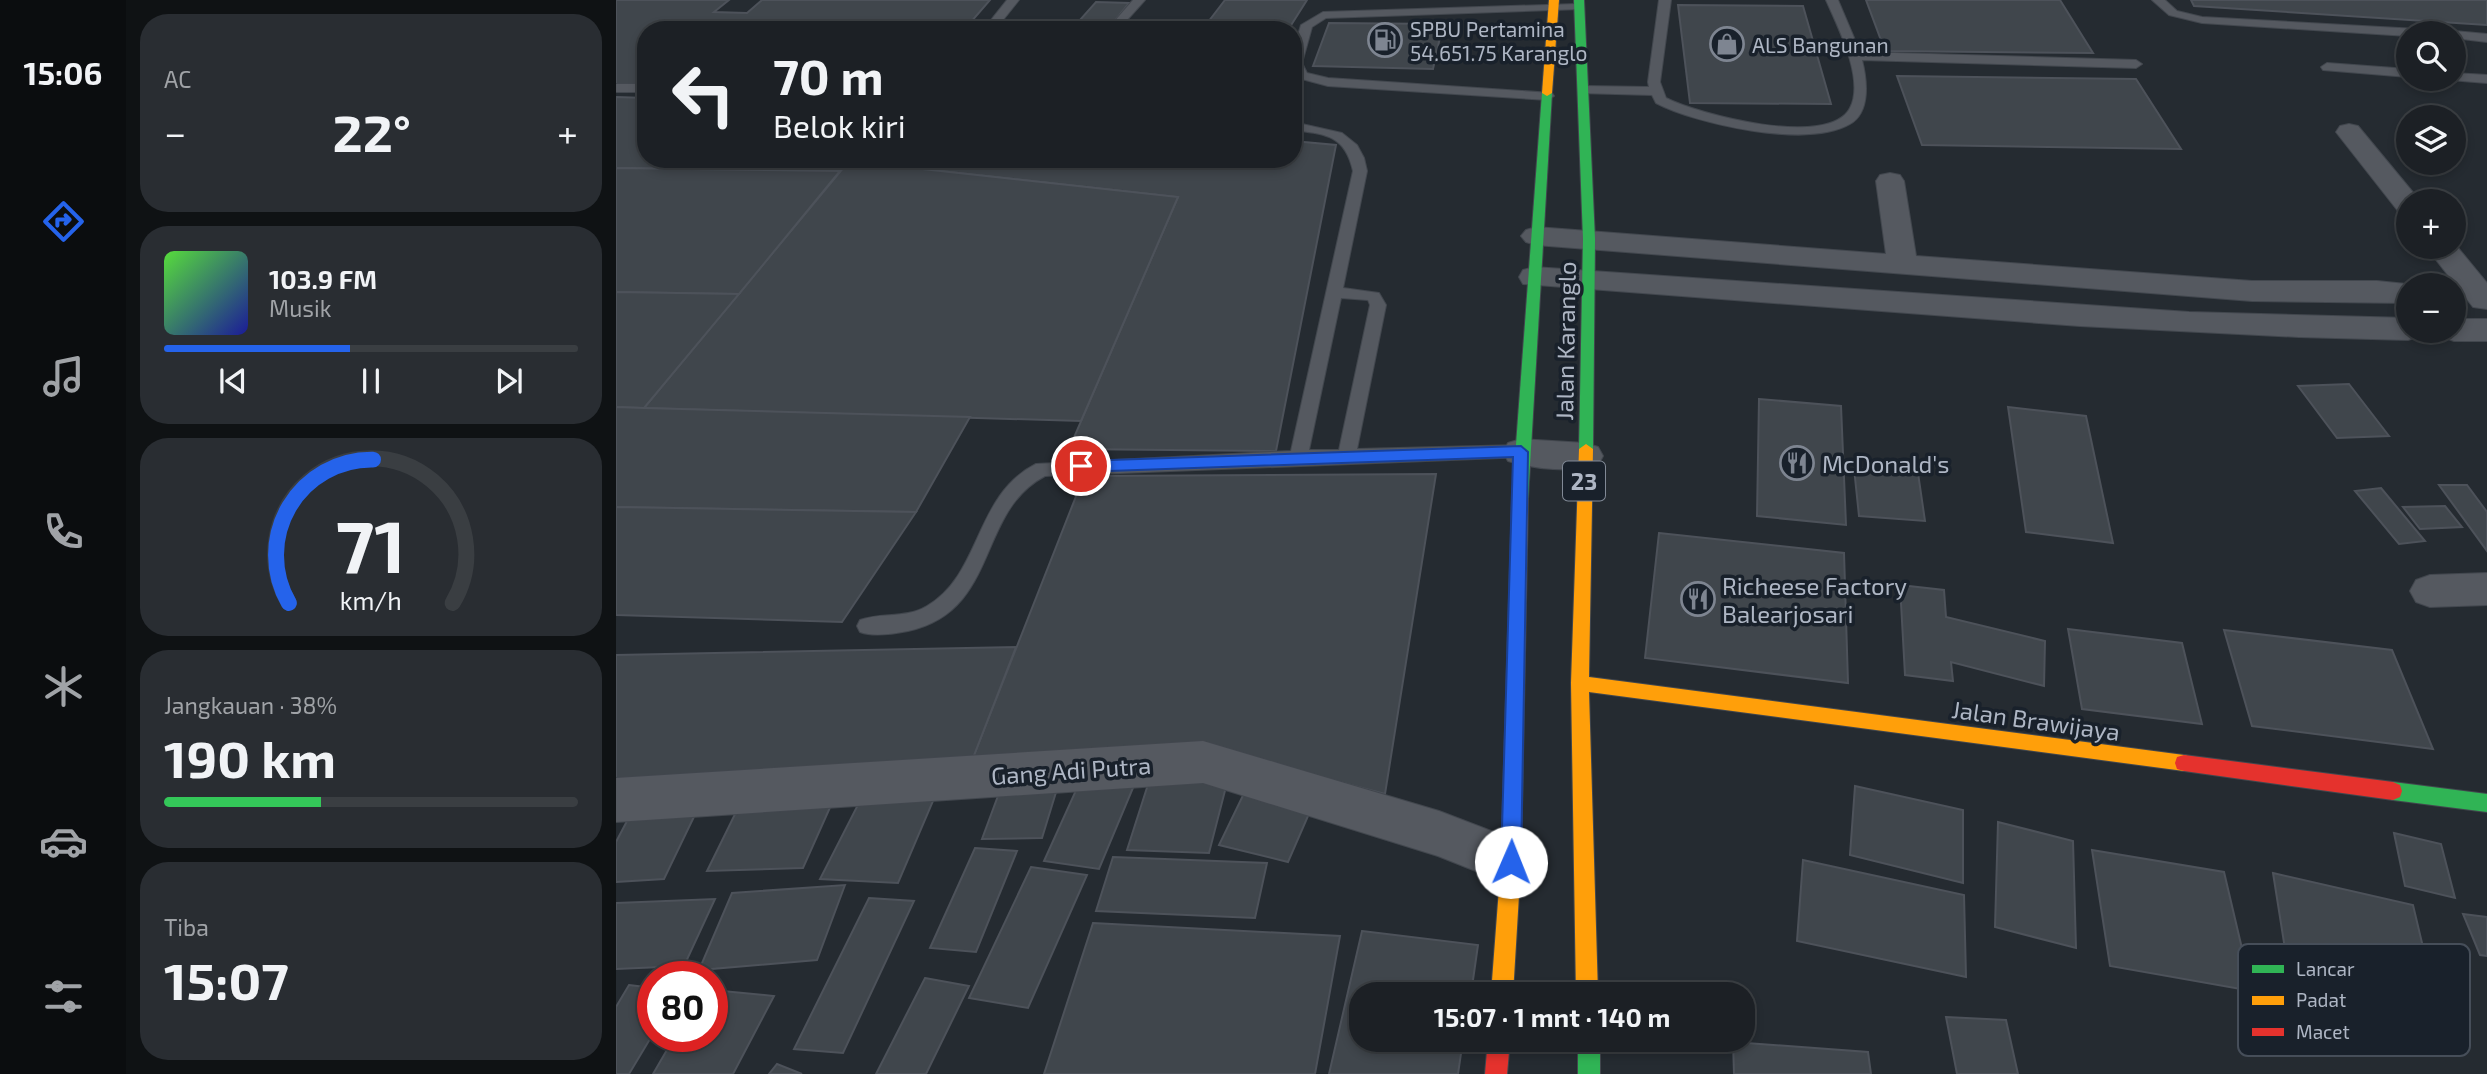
<!DOCTYPE html>
<html lang="id">
<head>
<meta charset="utf-8">
<style>
	body { margin:0; font-family:"Exo 2",sans-serif; background:#292d32; color:#f1f3f6; height:100vh; display:flex; flex-direction:column; font-size:26px; white-space:nowrap }
	* { box-sizing:border-box; margin:0 }
	p { font-size:23px; color:#a0a3a7 }
	.icon { flex:none; width:38px; height:38px; fill:none; stroke:currentColor; stroke-width:2; stroke-linecap:round; stroke-linejoin:round }
	.map { position:relative; flex:1; overflow:hidden }
	.details { display:flex; flex-direction:column; gap:14px; padding:14px; background:#0f1214; width:490px }
	.details>* { flex:none }
	.guide { position:absolute; left:21px; top:21px; width:665px; height:147px; border-radius:28px; box-shadow:0 4px 10px #0003,0 0 0 2px #3a3e42; background:#1c2025; color:#f1f3f6; overflow:hidden }
	.fabs { position:absolute; left:1780px; top:21px; display:grid; gap:14px }
	.fabs a { display:grid; place-items:center; width:70px; height:70px; border-radius:50%; background:#1c2025; box-shadow:0 4px 10px #0003,0 0 0 2px #3a3e42; font-size:35px }
	.speed { position:absolute; left:21px; top:961px; display:flex; gap:14px; font-size:35px; font-weight:700; text-align:center }
	.speed>* { display:grid; place-content:center; width:91px; height:91px; border-radius:50%; background:#1c2025; box-shadow:0 4px 10px #0003,0 0 0 2px #3a3e42; line-height:1 }
	.speed .limit { border:10px solid #d22; background:#fff; color:#111 }
	.pin { position:absolute; display:grid; place-items:center; width:60px; height:60px; color:#fff; margin:-30px; border:4px solid #fff; border-radius:50%; box-shadow:0 2px 7px #0007 }
	.me { position:absolute; width:77px; margin:-38px; rotate:1deg; stroke-linejoin:round; filter:drop-shadow(0 0 5px #0008) }
	.turn { display:flex; align-items:center; gap:24px; height:147px; padding:0 21px; font-size:32px }
	.turn .icon { width:91px; height:91px; stroke-width:2.5 }
	.turn b { display:block; font-size:49px; line-height:60px }
	.big { font-size:52px; font-weight:700; line-height:1.1 }
	.details .widget { flex:1; display:flex; flex-direction:column; justify-content:center; gap:10px; min-width:0; padding:0 24px; border-radius:28px; background:#292d32 }
	.details .dial { align-items:center; gap:0 }
	.dial svg { height:182px; overflow:visible; fill:none; stroke:#3a3e42; stroke-width:7; stroke-linecap:round; text-anchor:middle }
	.dial text { fill:#f1f3f6; stroke:none }
	.song { display:flex; align-items:center; gap:21px }
	.cover { width:84px; height:84px; border-radius:10px; background:linear-gradient(135deg,hsl(110 70% 55%),hsl(240 70% 35%)) }
	.played { height:7px; border-radius:4px; background:linear-gradient(90deg,#2563eb 45%,#3a3e42 45%) }
	.keys { display:flex; justify-content:space-around; direction:ltr }
	.heat { display:flex; justify-content:space-between; align-items:center; font-size:38px; direction:ltr }
	.charge { height:10px; border-radius:5px; background:linear-gradient(90deg,#34c759 38%,#3a3e42 0) }
	.trip { position:absolute; left:733px; top:982px; width:406px; height:70px; border-radius:28px; background:#1c2025; box-shadow:0 4px 10px #0003,0 0 0 2px #3a3e42; font-weight:700; line-height:70px; text-align:center }
	main { display:flex; flex:1; min-height:0 }
	.dock { display:flex; flex-direction:column; width:126px; justify-content:space-around; align-items:center; background:#0b0d0f; color:#a0a3a7 }
	.dock .icon { width:49px; height:49px }
	.dock .on { color:#2563eb }
	.dock b { font-size:32px; color:#f1f3f6 }
	.map>svg:first-child { display:block }
	.building { fill:#40464c; stroke:#4d525a; stroke-width:2 }
	.lines { fill:none; stroke-linecap:round; stroke-linejoin:round }
	.lane-casing { stroke:#42474e; stroke-width:2 }
	.street-casing { stroke:#42474e; stroke-width:2 }
	.fast-casing { stroke:#42474e; stroke-width:2 }
	.slow-casing { stroke:#42474e; stroke-width:2 }
	.jam-casing { stroke:#42474e; stroke-width:2 }
	.lane { fill:#555960; fill-rule:evenodd }
	.street { fill:#555960; fill-rule:evenodd }
	.fast { fill:#30b455; fill-rule:evenodd }
	.slow { fill:#ff9f0a; fill-rule:evenodd }
	.jam { fill:#e5322d; fill-rule:evenodd }
	.route { fill:#2563eb; stroke:#184099; stroke-width:2 }
	.labels { text-anchor:middle; dominant-baseline:central; stroke-width:7; stroke-linejoin:round; paint-order:stroke }
	.far-poi-label { font-size:21px; fill:#aeb6c4; stroke:#19212b; text-anchor:start }
	.shield { fill:#19212b; stroke:#818996; stroke-width:2 }
	.shield-label { font-size:23px; font-weight:bold; fill:#aeb6c4 }
	.street-label { font-size:24px; fill:#aeb6c4; stroke:#19212b }
	.poi-label { font-size:24px; fill:#aeb6c4; stroke:#19212b; text-anchor:start }
	.key { fill:#19212b; stroke:#464e59; stroke-width:2 }
	.key-label { font-size:19px; fill:#aeb6c4 }
</style>
</head>
<body>
<main>
<nav class="dock">
<b>15:06</b>
<svg class="icon on" aria-label="directions" viewBox="0 0 24 24"><path d="M12 3l9 9-9 9-9-9zM9 14v-3h6M13 9l2 2-2 2"/></svg>
<svg class="icon" aria-label="music" viewBox="0 0 24 24"><path d="M9 18V5l10-2v13"/><circle cx="6" cy="18" r="3"/><circle cx="16" cy="16" r="3"/></svg>
<svg class="icon" aria-label="phone" viewBox="0 0 24 24"><path d="M5 4h4l2 5-3 2q2 4 5 5l2-3 5 2v4C11 20 4 13 5 4z"/></svg>
<svg class="icon" aria-label="climate" viewBox="0 0 24 24"><path d="M12 3v18M4 7l16 10M4 17L20 7"/></svg>
<svg class="icon" aria-label="car" viewBox="0 0 24 24"><path d="M5 17H2v-5l4-1 3-4h7l3 4 3 1v5h-3M9 17h6M6 11h13"/><circle cx="7" cy="17" r="2"/><circle cx="17" cy="17" r="2"/></svg>
<svg class="icon" aria-label="filters" viewBox="0 0 24 24"><path d="M4 7h16M4 17h16"/><circle cx="9" cy="7" r="2"/><circle cx="15" cy="17" r="2"/></svg>
</nav>
<section class="details">
<div class="widget"><p>AC</p>
<div class="heat"><a>−</a><b class="big">22°</b><a>+</a></div>
</div>
<div class="widget">
<div class="song"><i class="cover"></i><div><b>103.9 FM</b><p>Musik</p></div></div>
<div class="played"></div>
<div class="keys"><svg class="icon" aria-label="previous" viewBox="0 0 24 24"><path d="M18 5L8 12l10 7zM5 5v14"/></svg><svg class="icon" aria-label="pause" viewBox="0 0 24 24"><path d="M8 5v14M16 5v14"/></svg><svg class="icon" aria-label="next" viewBox="0 0 24 24"><path d="M6 5l10 7-10 7zM19 5v14"/></svg></div>
</div>
<div class="widget dial"><svg viewBox="0 0 100 80">
<path d="M14 69A42 42 0 1 1 86 69"/>
<path d="M14 69A42 42 0 0 1 51 6" stroke="#2563eb"/>
<text x="50" y="56" font-size="32" font-weight="700">71</text>
<text x="50" y="72" font-size="11">km/h</text>
</svg></div>
<div class="widget"><p>Jangkauan · 38%</p><b class="big">190 km</b><div class="charge"></div></div>
<div class="widget"><p>Tiba</p><b class="big">15:07</b></div>
</section>
<div class="map">
<svg width="1871" height="1074" viewBox="0 0 1871 1074">
	<rect width="100%" height="100%" fill="#252b31"/>
	<g class="building">
		<path d="M 0,0 L 113,0 L 98,12 L 131,13 L 146,0 L 374,0 L 348,30 L 30,30 L 30,85 L 0,84 Z"/>
		<path d="M 609,0 L 691,0 L 672,30 L 586,30 Z"/>
		<path d="M 1250,0 L 1444,0 L 1477,53 L 1269,51 Z"/>
		<path d="M 1575,0 L 1871,0 L 1871,25 L 1578,6 Z"/>
		<path d="M 480,2 L 513,3 L 497,23 L 463,21 Z"/>
		<path d="M 1062,5 L 1187,6 L 1215,104 L 1074,103 Z"/>
		<path d="M 713,23 L 827,24 L 817,69 L 697,66 Z"/>
		<path d="M 1281,76 L 1520,79 L 1565,149 L 1306,145 Z"/>
		<path d="M 0,97 L 30,98 L 30,159 L 234,159 L 224,171 L 0,168 Z"/>
		<path d="M 677,141 L 720,145 L 660,451 L 453,449 L 562,197 L 233,161 L 677,159 Z"/>
		<path d="M 233,161 L 562,197 L 465,421 L 28,408 Z"/>
		<path d="M 0,168 L 224,171 L 123,294 L 0,292 Z"/>
		<path d="M 0,292 L 123,294 L 28,408 L 0,407 Z"/>
		<path d="M 1733,384 L 1773,436 L 1721,438 L 1682,386 Z"/>
		<path d="M 1143,399 L 1225,406 L 1230,525 L 1141,516 Z"/>
		<path d="M 0,407 L 28,408 L 354,417 L 300,512 L 0,507 Z"/>
		<path d="M 1392,407 L 1470,416 L 1497,543 L 1410,532 Z"/>
		<path d="M 1238,468 L 1302,473 L 1309,521 L 1243,516 Z"/>
		<path d="M 820,474 L 769,794 L 592,747 L 355,763 L 468,476 Z"/>
		<path d="M 1823,485 L 1851,485 L 1871,512 L 1871,551 Z"/>
		<path d="M 1765,488 L 1809,541 L 1783,544 L 1739,491 Z"/>
		<path d="M 1829,506 L 1846,527 L 1804,529 L 1787,507 Z"/>
		<path d="M 0,507 L 300,512 L 226,622 L 0,615 Z"/>
		<path d="M 1043,533 L 1228,553 L 1232,683 L 1029,658 Z"/>
		<path d="M 1284,585 L 1328,590 L 1330,617 L 1429,641 L 1428,686 L 1335,662 L 1337,681 L 1289,675 Z"/>
		<path d="M 1452,629 L 1566,643 L 1586,724 L 1466,709 Z"/>
		<path d="M 1608,630 L 1776,650 L 1817,749 L 1636,726 Z"/>
		<path d="M 400,647 L 355,763 L 0,787 L 0,655 Z"/>
		<path d="M 535,775 L 612,779 L 593,853 L 511,850 Z"/>
		<path d="M 445,776 L 426,838 L 366,839 L 389,777 Z"/>
		<path d="M 466,777 L 519,783 L 483,869 L 428,861 Z"/>
		<path d="M 633,783 L 699,800 L 672,862 L 603,845 Z"/>
		<path d="M 1239,786 L 1347,810 L 1347,883 L 1234,855 Z"/>
		<path d="M 250,789 L 320,794 L 282,883 L 204,879 Z"/>
		<path d="M 87,798 L 48,879 L 0,882 L 0,842 L 21,802 Z"/>
		<path d="M 216,803 L 187,868 L 91,871 L 124,804 Z"/>
		<path d="M 1382,822 L 1457,841 L 1460,948 L 1379,927 Z"/>
		<path d="M 1778,833 L 1825,844 L 1839,898 L 1789,886 Z"/>
		<path d="M 359,848 L 401,851 L 360,952 L 314,948 Z"/>
		<path d="M 1476,850 L 1608,872 L 1636,991 L 1494,966 Z"/>
		<path d="M 497,857 L 651,863 L 639,918 L 480,911 Z"/>
		<path d="M 1187,860 L 1348,895 L 1350,977 L 1181,941 Z"/>
		<path d="M 415,867 L 471,875 L 412,1008 L 353,998 Z"/>
		<path d="M 1657,873 L 1797,905 L 1816,985 L 1669,949 Z"/>
		<path d="M 229,885 L 201,960 L 83,970 L 116,893 Z"/>
		<path d="M 253,898 L 298,901 L 227,1053 L 178,1049 Z"/>
		<path d="M 99,899 L 68,966 L 0,969 L 0,903 Z"/>
		<path d="M 1847,914 L 1871,917 L 1871,956 L 1864,955 Z"/>
		<path d="M 477,923 L 724,936 L 699,1074 L 428,1074 Z"/>
		<path d="M 746,931 L 862,945 L 855,994 L 746,994 L 746,1040 L 847,1040 L 842,1074 L 713,1074 Z"/>
		<path d="M 309,978 L 353,986 L 310,1074 L 260,1074 Z"/>
		<path d="M 13,985 L 37,988 L 37,1034 L 13,1074 L 0,1074 L 0,1007 Z"/>
		<path d="M 96,990 L 158,996 L 117,1074 L 37,1074 L 59,1036 L 96,1036 Z"/>
		<path d="M 1330,1017 L 1390,1020 L 1402,1074 L 1341,1074 Z"/>
		<path d="M 1117,1042 L 1252,1052 L 1255,1074 L 1118,1074 Z"/>
		<path d="M 161,1064 L 186,1074 L 153,1074 Z"/>
	</g>
	<g class="lines">
		<g class="lane-casing">
			<g id="lane">
				<path d="M 391,0 L 403,0 L 379,30 L 367,30 Z"/>
				<path d="M 517,0 L 529,0 L 502,30 L 491,30 Z"/>
				<path d="M 1043,0 L 1055,0 L 1044,82 L 1050,98 C 1081,114 1213,149 1234,108 C 1249,80 1222,27 1210,0 L 1222,0 L 1244,52 L 1520,60 L 1526,64 L 1520,68 L 1246,60 C 1251,80 1255,112 1234,124 C 1192,149 1080,124 1040,103 L 1036,95 L 963,93 L 963,87 L 967,86 L 1033,87 L 1032,82 Z"/>
				<path d="M 1536,0 L 1549,0 L 1561,11 L 1586,17 L 1801,29 L 1807,33 L 1792,33 L 1792,36 L 1586,23 L 1553,15 Z"/>
				<path d="M 961,4 L 967,7 L 965,9 L 710,18 L 696,27 L 686,63 L 691,73 L 712,78 L 936,93 L 938,96 L 932,100 L 712,86 L 682,78 C 672,61 680,42 685,25 L 707,12 Z"/>
				<path d="M 1838,31 L 1871,34 L 1871,42 L 1838,38 L 1838,33 L 1833,33 Z"/>
				<path d="M 1711,63 L 1792,69 L 1792,77 L 1707,70 L 1705,67 Z"/>
				<path d="M 1838,73 L 1871,75 L 1871,83 L 1834,80 L 1838,79 Z"/>
				<rect x="0" y="84" width="30" height="8"/>
				<path d="M 677,122 L 726,133 L 741,145 L 748,158 L 751,171 L 727,288 L 763,293 L 770,305 L 741,449 L 905,445 L 911,447 L 914,452 L 911,457 L 429,476 C 360,512 384,611 292,631 C 277,634 258,637 244,632 L 241,626 L 244,620 C 266,612 289,619 311,606 C 366,574 358,495 420,464 L 675,451 L 737,171 C 729,135 710,134 677,130 ZM 725,298 L 752,300 L 754,305 L 723,450 L 693,450 Z"/>
			</g>
		</g>
		<g class="street-casing">
			<g id="street">
				<path d="M 1733,124 L 1742,126 L 1804,201 L 1792,201 L 1792,214 L 1782,211 L 1720,132 L 1724,126 Z"/>
				<path d="M 1274,173 L 1284,175 L 1288,181 L 1300,256 L 1636,281 L 1761,281 L 1800,285 L 1792,285 L 1792,303 L 1636,301 L 920,245 L 910,242 L 905,236 L 910,230 L 920,227 L 1270,254 L 1260,181 L 1264,175 Z"/>
				<path d="M 1838,243 L 1871,283 L 1871,309 L 1857,307 L 1810,247 L 1838,247 Z"/>
				<path d="M 918,267 L 1573,312 L 1792,318 L 1792,331 L 1807,331 L 1803,336 L 1792,340 L 1683,337 L 1464,326 L 907,284 L 903,277 L 907,270 Z"/>
				<path d="M 1838,319 L 1871,319 L 1871,341 L 1838,341 L 1827,337 L 1822,331 L 1838,331 Z"/>
				<path d="M 905,439 L 969,443 L 982,447 L 987,456 L 982,465 C 956,473 918,469 892,461 L 887,452 L 892,443 Z"/>
				<path d="M 1871,573 L 1871,605 L 1814,607 L 1800,602 L 1794,591 L 1800,580 L 1814,575 Z"/>
				<path d="M 587,741 L 823,811 L 912,845 L 919,862 L 912,879 L 895,885 L 822,856 L 587,783 L 0,822 L 0,778 Z"/>
			</g>
		</g>
		<g class="fast-casing">
			<g id="fast">
				<path d="M 958,0 L 968,0 L 979,239 L 977,449 L 970,454 L 963,449 L 967,239 Z"/>
				<path d="M 931,90 L 936,93 L 912,499 L 904,505 L 896,499 L 926,93 Z"/>
				<path d="M 1777,782 L 1871,794 L 1871,812 L 1777,800 L 1770,797 L 1768,791 L 1770,785 Z"/>
				<rect x="962" y="1040" width="22" height="34"/>
			</g>
		</g>
		<g class="slow-casing">
			<g id="slow">
				<path d="M 933,0 L 943,0 L 936,93 L 931,96 L 926,93 Z"/>
				<path d="M 970,444 L 977,449 L 973,677 L 1568,755 L 1575,757 L 1577,763 L 1575,769 L 1568,771 L 973,692 L 982,994 L 960,994 L 955,683 L 963,449 Z"/>
				<path d="M 904,493 L 912,499 L 905,862 L 897,994 L 875,994 L 885,862 L 896,499 Z"/>
			</g>
		</g>
		<g class="jam-casing">
			<g id="jam">
				<path d="M 1568,755 L 1777,782 L 1784,785 L 1786,791 L 1784,797 L 1777,800 L 1568,771 L 1561,769 L 1559,763 L 1561,757 Z"/>
				<path d="M 872,1040 L 894,1040 L 891,1074 L 869,1074 Z"/>
			</g>
		</g>
		<use href="#lane" class="lane"/>
		<use href="#street" class="street"/>
		<use href="#fast" class="fast"/>
		<use href="#slow" class="slow"/>
		<use href="#jam" class="jam"/>
	</g>
	<path class="route" d="M 905,446 L 912,452 L 905,862 L 902,869 L 895,872 L 888,869 L 885,862 L 897,457 L 465,472 L 458,466 L 465,461 Z"/>
	<defs>
		<g id="fuel-ring" transform="scale(1.75)"><circle r="9.5" fill="#19212b" stroke="#7e8591" stroke-width="1.5"/><path d="M-5.5-6h7V0h2V4h1.3V-2.5L3-4.5l.8-.8L6-3V5H2.5V1h-1V6h-7ZM-4.2-4.7v3.2H.2V-4.7Z" fill="#7e8591"/></g>
		<g id="shop-ring" transform="scale(1.75)"><circle r="9.5" fill="#19212b" stroke="#7e8591" stroke-width="1.5"/><path d="M-5-2.5h2.3a2.7 3.5 0 0 1 5.4 0H5L5.5 6h-11ZM-1.5-2.5h3a1.5 2.3 0 0 0-3 0Z" fill="#7e8591"/></g>
		<g id="restaurant-ring" transform="scale(1.75)"><circle r="9.5" fill="#19212b" stroke="#7e8591" stroke-width="1.5"/><path d="M-5-6h1v4h1v-4h1v4h1v-4h1v5L-1.5 .5V6h-2V.5L-5-1ZM5-6V6H3V1.5H1.5Q1.5-4 5-6Z" fill="#7e8591"/></g>
	</defs>
	<g fill-rule="evenodd">
		<use href="#fuel-ring" x="769" y="40"/>
		<use href="#shop-ring" x="1111" y="44"/>
		<use href="#restaurant-ring" x="1181" y="463"/>
		<use href="#restaurant-ring" x="1082" y="599"/>
	</g>
	<g class="labels">
		<g class="far-poi-label">
			<text x="794" y="28">SPBU Pertamina<tspan x="794" dy="24">54.651.75 Karanglo</tspan></text>
			<text x="1136" y="44">ALS Bangunan</text>
		</g>
		<rect class="shield" x="947" y="461.5" width="42" height="39" rx="5"/>
		<g class="shield-label">
			<text x="968" y="481">23</text>
		</g>
		<g class="street-label">
			<text transform="translate(949 341) rotate(-89)">Jalan Karanglo</text>
			<text transform="translate(1420 720) rotate(8)">Jalan Brawijaya</text>
			<text transform="translate(455 770) rotate(-4)">Gang Adi Putra</text>
		</g>
		<g class="poi-label">
			<text x="1206" y="463">McDonald's</text>
			<text x="1106" y="585">Richeese Factory<tspan x="1106" dy="28">Balearjosari</tspan></text>
		</g>
	</g>
	<rect x="1622" y="944" width="232" height="112" rx="10" class="key"/>
	<rect x="1636" y="965" width="32" height="8" fill="#30b455"/>
	<rect x="1636" y="996" width="32" height="9" fill="#ff9f0a"/>
	<rect x="1636" y="1028" width="32" height="8" fill="#e5322d"/>
	<g class="key-label">
		<text x="1680" y="976">Lancar</text>
		<text x="1680" y="1007">Padat</text>
		<text x="1680" y="1039">Macet</text>
	</g>
</svg>
<div class="fabs">
<a><svg class="icon" aria-label="search" viewBox="0 0 24 24"><circle cx="10" cy="10" r="6"/><path d="M15 15l6 6"/></svg></a>
<a><svg class="icon" aria-label="layers" viewBox="0 0 24 24"><path d="M12 4l9 5-9 5-9-5zM3 14l9 5 9-5"/></svg></a>
<a>+</a>
<a>−</a>
</div>
<div class="speed"><div class="limit">80</div></div>
<div class="pin" style="left:465px;top:466px;background:#d93025"><svg class="icon" aria-label="arrive" viewBox="0 0 24 24"><path d="M6 21V4h12l-3 4 3 4H6"/></svg></div>
<svg class="me" style="left:895px;top:862px" viewBox="-20 -20 40 40"><circle r="19" fill="#fff"/><path d="M0-13L10 11 0 6-10 11z" fill="#2563eb"/></svg>
<div class="trip">15:07 · 1 mnt · 140 m</div>
<div class="guide">
<div class="turn"><svg class="icon" aria-label="left" viewBox="0 0 24 24"><path d="M17 20v-9H6M10 6l-5 5 5 5"/></svg><div><b>70 m</b>Belok kiri</div></div>
</div>
</div>
</main>
</body>
</html>
